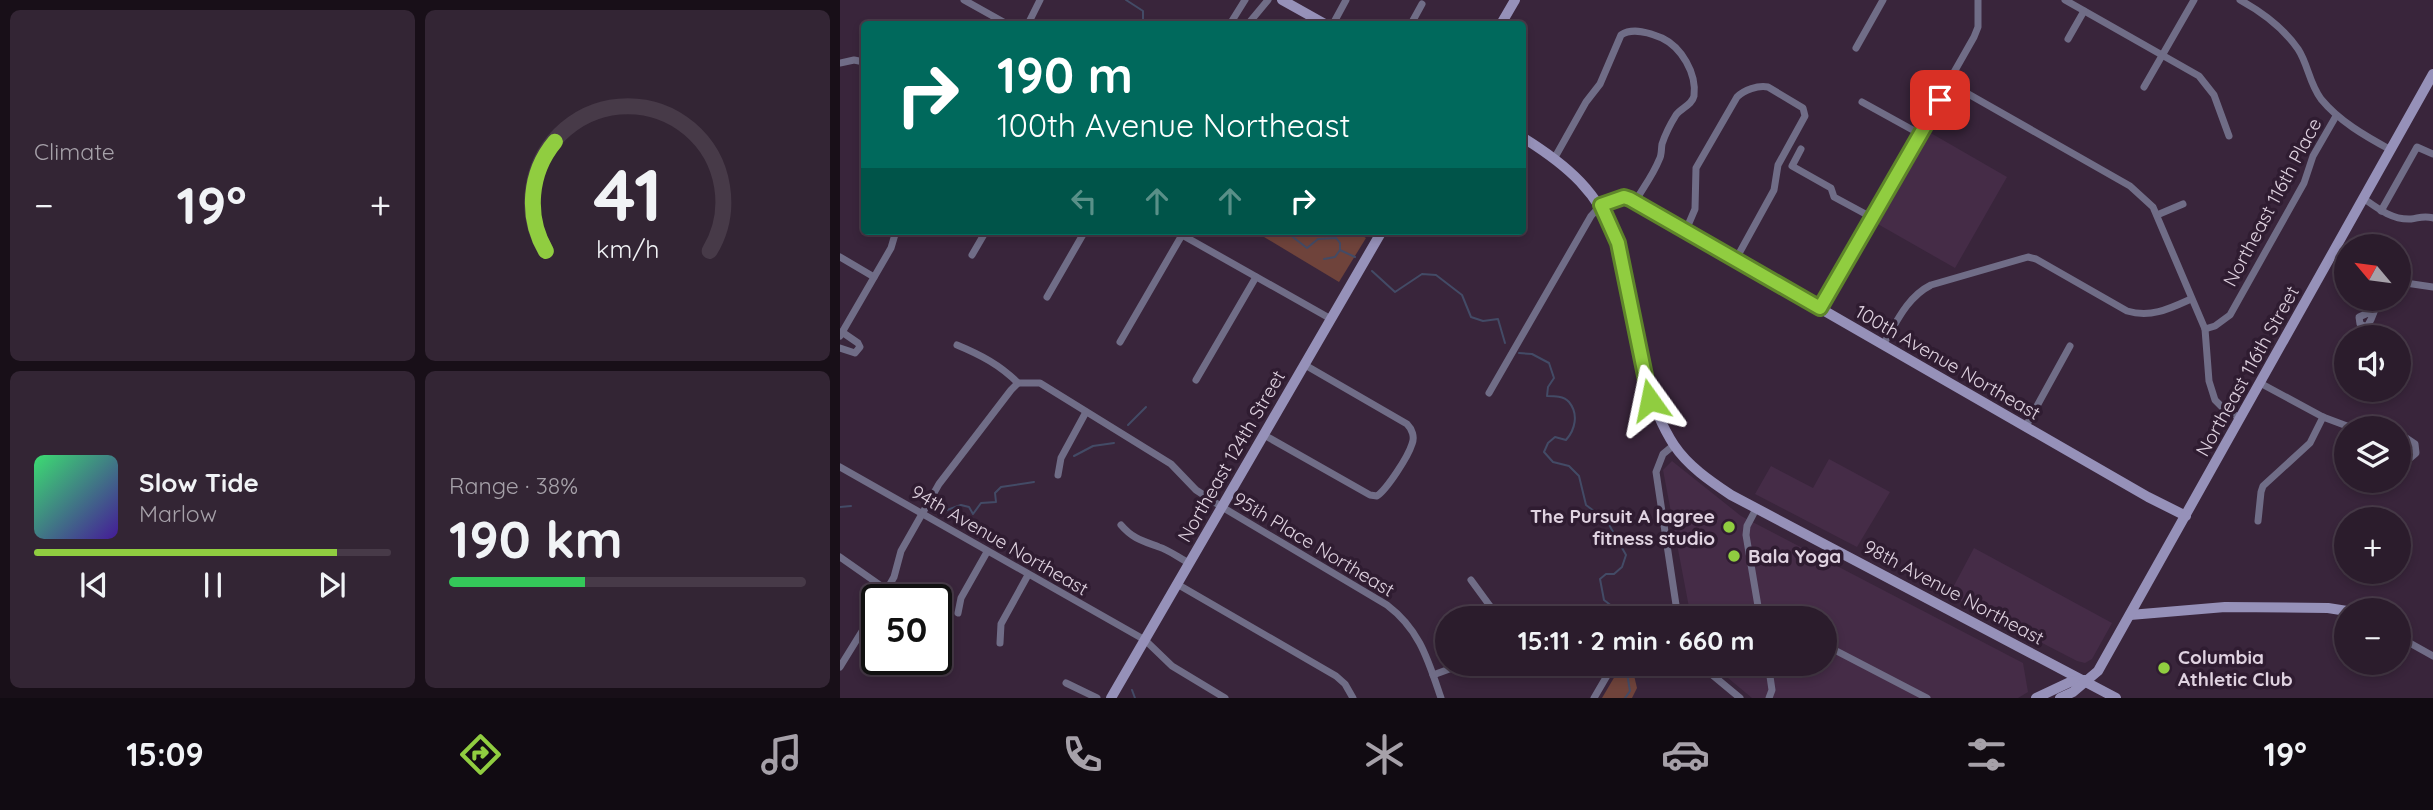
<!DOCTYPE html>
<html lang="en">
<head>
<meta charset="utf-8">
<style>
	body { margin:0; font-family:Quicksand,sans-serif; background:#332534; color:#f1f3f6; height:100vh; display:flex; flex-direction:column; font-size:26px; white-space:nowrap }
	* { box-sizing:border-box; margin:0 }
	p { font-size:23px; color:#a6a1a9 }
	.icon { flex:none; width:38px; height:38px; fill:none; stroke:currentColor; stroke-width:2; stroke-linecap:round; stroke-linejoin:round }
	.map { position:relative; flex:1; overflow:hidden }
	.side { display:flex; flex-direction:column; gap:10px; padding:10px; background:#180f18; width:840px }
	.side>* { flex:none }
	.banner { position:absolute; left:21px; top:21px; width:665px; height:214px; border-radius:7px; box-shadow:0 4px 10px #0003,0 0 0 2px #473a48; background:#00695c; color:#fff; overflow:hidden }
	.needle { width:46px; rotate:299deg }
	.tools { position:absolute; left:1494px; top:234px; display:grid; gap:14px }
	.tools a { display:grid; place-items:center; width:77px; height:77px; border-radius:50%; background:#2b1c2c; box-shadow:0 4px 10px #0003,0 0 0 2px #473a48; font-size:35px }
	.speed { position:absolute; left:21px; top:584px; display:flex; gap:14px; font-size:35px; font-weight:700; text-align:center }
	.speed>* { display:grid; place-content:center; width:91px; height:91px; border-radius:50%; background:#2b1c2c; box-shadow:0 4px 10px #0003,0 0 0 2px #473a48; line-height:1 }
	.speed .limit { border:4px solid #111; border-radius:10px; background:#fff; color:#111 }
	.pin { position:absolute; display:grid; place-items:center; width:60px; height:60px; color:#fff; margin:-30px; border-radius:14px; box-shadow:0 4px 10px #0006 }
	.me { position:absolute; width:77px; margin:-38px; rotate:348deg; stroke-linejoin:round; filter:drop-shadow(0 0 5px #0008) }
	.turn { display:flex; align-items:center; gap:24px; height:147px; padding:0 21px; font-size:32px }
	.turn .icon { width:91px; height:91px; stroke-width:2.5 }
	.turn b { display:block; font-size:49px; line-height:60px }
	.lanes { display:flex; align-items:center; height:66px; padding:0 21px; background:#0003; justify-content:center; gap:35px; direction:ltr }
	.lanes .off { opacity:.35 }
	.big { font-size:52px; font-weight:700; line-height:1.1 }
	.side .widget { flex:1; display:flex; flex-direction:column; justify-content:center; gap:10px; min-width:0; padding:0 24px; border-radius:10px; background:#332534 }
	.side .dial { align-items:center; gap:0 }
	.dial svg { height:182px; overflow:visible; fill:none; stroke:#473a48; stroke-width:7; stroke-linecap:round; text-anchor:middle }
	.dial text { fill:#f1f3f6; stroke:none }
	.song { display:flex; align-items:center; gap:21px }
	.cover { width:84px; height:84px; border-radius:10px; background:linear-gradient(135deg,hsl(140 70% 55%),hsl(260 70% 35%)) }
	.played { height:7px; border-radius:4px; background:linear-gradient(90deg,#90cd40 85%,#473a48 85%) }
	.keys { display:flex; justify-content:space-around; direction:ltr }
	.heat { display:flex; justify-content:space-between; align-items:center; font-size:38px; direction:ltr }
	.charge { height:10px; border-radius:5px; background:linear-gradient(90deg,#34c759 38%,#473a48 0) }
	.side .tiles { flex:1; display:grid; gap:10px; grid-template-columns:repeat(2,1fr) }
	.trip { position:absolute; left:595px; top:606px; width:402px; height:70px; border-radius:35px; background:#2b1c2c; box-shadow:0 4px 10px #0003,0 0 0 2px #473a48; font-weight:700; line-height:70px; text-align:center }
	.tab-bar { display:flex; height:112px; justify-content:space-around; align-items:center; background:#110b12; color:#a6a1a9 }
	.tab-bar .icon { width:49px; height:49px }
	.tab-bar .current { color:#90cd40 }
	.tab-bar b { font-size:32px; color:#f1f3f6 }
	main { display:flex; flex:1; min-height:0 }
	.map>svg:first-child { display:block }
	.built { fill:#452c47 }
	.green { fill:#6f433b }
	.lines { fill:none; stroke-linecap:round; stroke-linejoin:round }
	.stream { stroke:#434b66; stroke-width:2 }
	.street { stroke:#706d87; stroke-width:7 }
	.secondary { stroke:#9691b9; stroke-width:10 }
	.route-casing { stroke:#5e852a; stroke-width:18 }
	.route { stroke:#90cd40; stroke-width:12 }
	.poi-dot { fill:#90cd40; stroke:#2f1c31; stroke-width:2.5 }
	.labels { text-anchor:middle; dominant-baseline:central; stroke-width:7; stroke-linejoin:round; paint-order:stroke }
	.street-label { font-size:19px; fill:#e0d3e1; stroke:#2f1c31 }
	.poi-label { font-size:19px; font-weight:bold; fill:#e0d3e1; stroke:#2f1c31; text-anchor:start }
</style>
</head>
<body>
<main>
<section class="side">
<div class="tiles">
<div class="widget"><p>Climate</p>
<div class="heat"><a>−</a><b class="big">19°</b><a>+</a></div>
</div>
<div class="widget dial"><svg viewBox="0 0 100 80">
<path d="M14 69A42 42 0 1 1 86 69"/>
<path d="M14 69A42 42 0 0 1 18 21" stroke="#90cd40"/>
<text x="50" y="56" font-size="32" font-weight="700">41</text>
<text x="50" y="72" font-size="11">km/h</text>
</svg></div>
<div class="widget">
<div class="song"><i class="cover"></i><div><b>Slow Tide</b><p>Marlow</p></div></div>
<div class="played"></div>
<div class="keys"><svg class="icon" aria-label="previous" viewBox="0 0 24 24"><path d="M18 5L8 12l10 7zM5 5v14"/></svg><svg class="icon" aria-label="pause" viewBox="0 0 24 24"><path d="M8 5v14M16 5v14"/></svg><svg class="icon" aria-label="next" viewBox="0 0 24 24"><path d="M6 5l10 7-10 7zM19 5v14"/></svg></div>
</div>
<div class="widget"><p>Range · 38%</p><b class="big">190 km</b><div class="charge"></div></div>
</div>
</section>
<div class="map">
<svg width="1593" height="698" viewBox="0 0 1593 698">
	<rect width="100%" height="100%" fill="#39253b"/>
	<g class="built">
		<path d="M 1089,132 L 1167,177 L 1115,268 L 1036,223 Z"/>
		<path d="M 989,459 L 1050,492 L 1017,547 L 915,494 L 931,466 L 973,488 Z"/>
		<path d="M 832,461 L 901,516 L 1183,663 L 1188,692 L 1178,698 L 912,698 L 870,663 L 985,663 L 985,618 L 851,618 L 823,470 Z"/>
		<path d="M 1134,548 L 1272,623 L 1252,659 L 1245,663 L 1237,661 L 1109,595 Z"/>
	</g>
	<g class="green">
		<path d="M 414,231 L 514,231 L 526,238 L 499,282 Z"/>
		<path d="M 792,667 L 797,688 L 792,698 L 762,698 L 775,676 Z"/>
	</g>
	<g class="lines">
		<g class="stream">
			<path d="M 286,0 L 303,11 L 303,20 L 307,24"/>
			<path d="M 445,231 L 467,248 L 478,239 L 496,238 L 500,243 L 500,250 L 515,257"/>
			<path d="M 484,259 L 495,257 L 500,250"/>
			<path d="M 532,271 L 555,292 L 582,274 L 596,275 L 622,295 L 631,317 L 643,321 L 658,319 L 665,343"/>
			<path d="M 679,353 L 692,354 L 709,363 L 714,378 L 708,387 L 707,396 C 714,396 724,396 729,402 C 739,414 735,430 726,440 L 715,437 L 708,443 L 704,452 L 713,462 L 729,466 L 739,476 L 746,505 L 767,521 L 786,555 L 782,567 L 774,574 L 766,574 L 760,579 L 764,600 L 782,614 L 782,618"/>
			<path d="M 288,425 L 306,407"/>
			<path d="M 234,456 L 253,446 L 274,443"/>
			<path d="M 0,507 L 11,506"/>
			<path d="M 107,510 L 121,505 L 129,507 L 133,514 L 141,503 L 156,502 L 155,493 L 161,487 L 194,482"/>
			<path d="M 292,690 L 295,698"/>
			<path d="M 785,698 L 790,691 L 787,673"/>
		</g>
		<g class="street">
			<path d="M 124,0 L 167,24"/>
			<path d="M 1225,0 L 1359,76 L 1374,95 L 1389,136"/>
			<path d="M 1400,0 C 1422,12 1444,29 1458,49 C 1468,64 1469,83 1481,99 C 1499,121 1525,136 1551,150"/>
			<path d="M 188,24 L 200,0"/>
			<path d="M 390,24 L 405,0"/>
			<path d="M 408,24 L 428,0"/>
			<path d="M 493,24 L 506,0"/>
			<path d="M 571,24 L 582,4"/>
			<path d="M 1228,39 L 1244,11"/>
			<path d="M 1016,48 L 1043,0"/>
			<path d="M 0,63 L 14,60 L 24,62"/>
			<path d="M 1109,83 L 1290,186 L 1313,207 L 1365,329 L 1369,381 L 1375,400 L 1386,411 L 1401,418"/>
			<path d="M 1304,87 L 1354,0"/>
			<path d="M 1022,102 L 1080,134"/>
			<path d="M 961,149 L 952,166 L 991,188 L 994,197 L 1031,217"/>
			<path d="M 714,159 L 746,102 L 760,84 L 781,35 C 793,27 810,33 822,38 C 841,47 857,73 854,96 C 852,105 841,108 836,115 C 831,123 825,135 822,144 C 821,150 822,155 819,160 C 813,175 803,188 795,202"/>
			<path d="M 1523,198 C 1537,208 1552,220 1571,219 C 1579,218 1584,215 1593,218"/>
			<path d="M 1541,211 L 1577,147 L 1593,154"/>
			<path d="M 1317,215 L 1343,204"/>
			<path d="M 846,230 L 855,209 L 856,168 L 897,97 C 904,90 918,85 928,87 L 963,108 L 965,116 L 938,165 L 934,190 L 896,259"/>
			<path d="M 335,231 L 491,319"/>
			<path d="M 1493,253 L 1507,260"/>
			<path d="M 132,255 L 146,231"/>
			<path d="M 0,257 L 34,277"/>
			<path d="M 1559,282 L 1593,287"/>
			<path d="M 207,297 L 245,231"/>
			<path d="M 980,308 L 1134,37 L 1138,27 L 1138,0"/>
			<path d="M 1535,310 L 1519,317 L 1520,324 L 1526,327 C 1533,320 1535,308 1538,299"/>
			<path d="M 1365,329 L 1375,326 L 1390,315 L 1464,183 L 1473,156 L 1496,116"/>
			<path d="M 0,336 L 51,248 L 56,231"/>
			<path d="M 280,342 L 342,235"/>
			<path d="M 117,345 C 141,355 160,365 178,383 L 200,383 L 331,464 L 356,490 L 382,507 L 547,605 C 580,630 588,660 601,698"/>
			<path d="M 1043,345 C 1056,323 1067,297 1091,285 L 1188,257 L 1196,259 L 1287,311 C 1311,318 1329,309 1351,299"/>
			<path d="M 0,348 L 15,353 L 20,347 L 18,343 L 2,332"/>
			<path d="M 356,380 L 416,277"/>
			<path d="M 1420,383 L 1483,417 L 1515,429"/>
			<path d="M 649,393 L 751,216 L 761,205"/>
			<path d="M 1186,426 L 1230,346"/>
			<path d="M 424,435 L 530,495 L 537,496 C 547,489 568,457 572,444 C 575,437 572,429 567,424 L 465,365"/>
			<path d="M 1559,438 L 1566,438 L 1575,444 L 1576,453 L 1569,459 L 1559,458"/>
			<path d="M 834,445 L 823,454 L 816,472 L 838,618"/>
			<path d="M 0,467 L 305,640 L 332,666 L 385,698"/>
			<path d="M 218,475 L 221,458 L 246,412"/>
			<path d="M 916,509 L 907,526 L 906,535 L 920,618"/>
			<path d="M 1418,521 L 1421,492 L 1423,486 L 1470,443 L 1483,417"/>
			<path d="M 281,525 C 293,539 303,541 319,547 C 329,550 339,558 349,563"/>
			<path d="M 0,557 L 47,590"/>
			<path d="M 631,580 L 650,606 L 667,618"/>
			<path d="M 337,584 L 496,676 L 505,684 L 513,698"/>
			<path d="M 41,600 L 54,577 L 61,551 L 99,484 L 171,390 L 178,383"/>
			<path d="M 118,613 L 121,598 L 147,552"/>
			<path d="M 931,618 L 932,618"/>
			<path d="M 1559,637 L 1593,656"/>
			<path d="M 160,643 L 161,624 L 188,575"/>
			<path d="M 985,645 L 1087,698"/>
			<path d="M 748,663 L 768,674"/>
			<path d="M 858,663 L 900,698"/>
			<path d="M 928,663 L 932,690 L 929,698"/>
			<path d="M 0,667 L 37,607"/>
			<path d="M 593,675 L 623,664"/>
			<path d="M 226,683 L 257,698"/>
			<path d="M 754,698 L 768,674 L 780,663"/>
		</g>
		<g class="secondary">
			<path d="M 442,0 L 485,24"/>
			<path d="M 661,24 L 675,0"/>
			<path d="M 682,137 C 729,166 758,192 778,243 C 793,308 798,390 834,445 C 848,466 870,481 891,495 L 1276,698"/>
			<path d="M 761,205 L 784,197 L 790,199 L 1308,497 L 1346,516"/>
			<path d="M 1290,615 L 1385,607 L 1488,608 L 1507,611"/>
			<path d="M 271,698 L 542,231"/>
			<path d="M 1196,698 L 1230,682 L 1245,680"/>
			<path d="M 1220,698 L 1233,692 L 1258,671 L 1593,74"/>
		</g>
	</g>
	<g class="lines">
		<g class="route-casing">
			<path id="route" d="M 810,400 L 778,243 L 761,205 L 784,197 L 790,199 L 980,308 L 1100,100"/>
		</g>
		<use href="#route" class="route"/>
	</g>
	<g class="poi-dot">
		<circle cx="889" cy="527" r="7"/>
		<circle cx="894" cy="556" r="7"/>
		<circle cx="1324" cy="668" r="7"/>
	</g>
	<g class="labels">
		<g class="street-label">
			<text transform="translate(1432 202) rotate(-62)">Northeast 116th Place</text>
			<text transform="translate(1108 362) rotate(30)">100th Avenue Northeast</text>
			<text transform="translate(1407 371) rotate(-61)">Northeast 116th Street</text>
			<text transform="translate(391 456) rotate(-60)">Northeast 124th Street</text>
			<text transform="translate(160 540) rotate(30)">94th Avenue Northeast</text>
			<text transform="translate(474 544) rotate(31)">95th Place Northeast</text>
			<text transform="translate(1114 592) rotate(28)">98th Avenue Northeast</text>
		</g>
		<g class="poi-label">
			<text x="875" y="516" text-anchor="end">The Pursuit A lagree<tspan x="875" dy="22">fitness studio</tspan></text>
			<text x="908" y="556">Bala Yoga</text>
			<text x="1338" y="657">Columbia<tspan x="1338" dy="22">Athletic Club</tspan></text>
		</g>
	</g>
</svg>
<div class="tools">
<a><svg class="needle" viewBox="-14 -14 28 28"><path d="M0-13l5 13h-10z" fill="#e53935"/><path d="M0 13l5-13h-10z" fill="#a6a1a9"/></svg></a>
<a><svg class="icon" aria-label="sound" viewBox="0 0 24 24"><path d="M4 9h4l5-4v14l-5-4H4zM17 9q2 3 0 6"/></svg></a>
<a><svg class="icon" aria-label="layers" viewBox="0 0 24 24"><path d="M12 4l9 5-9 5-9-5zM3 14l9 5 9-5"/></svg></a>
<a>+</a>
<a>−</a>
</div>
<div class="speed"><div class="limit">50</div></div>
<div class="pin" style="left:1100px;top:100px;background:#d93025"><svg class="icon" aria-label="arrive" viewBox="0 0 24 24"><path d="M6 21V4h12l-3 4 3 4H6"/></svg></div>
<svg class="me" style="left:810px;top:400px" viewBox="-20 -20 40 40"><path d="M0-17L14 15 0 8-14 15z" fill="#90cd40" stroke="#fff" stroke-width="4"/></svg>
<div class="trip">15:11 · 2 min · 660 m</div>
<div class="banner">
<div class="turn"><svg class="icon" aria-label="right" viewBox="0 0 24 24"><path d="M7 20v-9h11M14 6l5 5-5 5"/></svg><div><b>190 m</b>100th Avenue Northeast</div></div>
<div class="lanes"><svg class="icon off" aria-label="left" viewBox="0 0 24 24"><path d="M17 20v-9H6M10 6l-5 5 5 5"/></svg><svg class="icon off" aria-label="ahead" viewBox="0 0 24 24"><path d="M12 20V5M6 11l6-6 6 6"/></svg><svg class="icon off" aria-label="ahead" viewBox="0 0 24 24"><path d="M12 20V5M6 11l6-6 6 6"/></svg><svg class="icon" aria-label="right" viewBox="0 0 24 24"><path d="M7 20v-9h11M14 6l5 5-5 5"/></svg></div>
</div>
</div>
</main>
<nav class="tab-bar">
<b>15:09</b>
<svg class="icon current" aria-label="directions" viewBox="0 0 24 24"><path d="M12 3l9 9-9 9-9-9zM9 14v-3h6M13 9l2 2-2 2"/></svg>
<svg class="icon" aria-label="music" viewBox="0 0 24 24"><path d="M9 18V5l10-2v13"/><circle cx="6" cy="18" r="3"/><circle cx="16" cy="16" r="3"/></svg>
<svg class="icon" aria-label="phone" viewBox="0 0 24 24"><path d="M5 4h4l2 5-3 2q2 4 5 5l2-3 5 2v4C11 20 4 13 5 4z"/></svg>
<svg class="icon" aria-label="climate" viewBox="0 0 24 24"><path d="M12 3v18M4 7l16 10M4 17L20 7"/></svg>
<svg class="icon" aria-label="car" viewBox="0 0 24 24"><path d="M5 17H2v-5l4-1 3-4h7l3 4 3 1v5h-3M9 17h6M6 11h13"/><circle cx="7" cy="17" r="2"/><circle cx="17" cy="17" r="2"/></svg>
<svg class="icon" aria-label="filters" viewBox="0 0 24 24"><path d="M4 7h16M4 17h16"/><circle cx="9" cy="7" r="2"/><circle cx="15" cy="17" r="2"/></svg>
<b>19°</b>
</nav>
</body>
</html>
